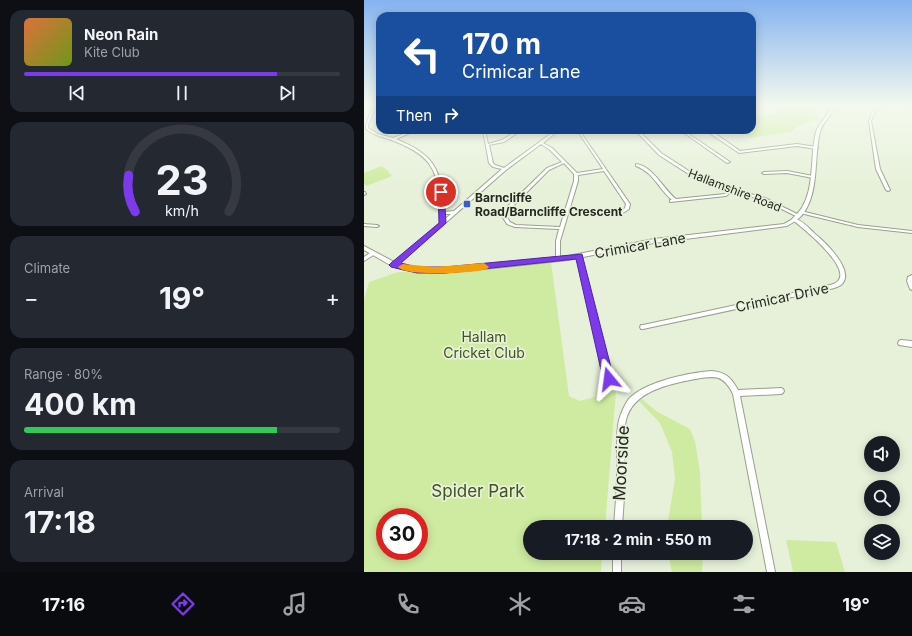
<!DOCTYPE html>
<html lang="en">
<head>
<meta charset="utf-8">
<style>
	body { margin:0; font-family:Inter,sans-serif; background:#242831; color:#f1f3f6; height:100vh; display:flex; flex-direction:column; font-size:15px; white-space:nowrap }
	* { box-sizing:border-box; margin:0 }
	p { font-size:13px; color:#9ea1a6 }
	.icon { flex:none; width:22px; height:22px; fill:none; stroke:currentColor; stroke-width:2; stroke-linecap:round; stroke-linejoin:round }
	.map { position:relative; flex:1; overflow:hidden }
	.sheet { display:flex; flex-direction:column; gap:10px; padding:10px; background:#0d0f14; width:364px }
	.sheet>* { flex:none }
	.banner { position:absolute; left:12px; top:12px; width:380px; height:122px; border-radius:12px; box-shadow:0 2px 10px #0003; background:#1a4fa0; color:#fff; overflow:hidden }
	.controls { position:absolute; left:500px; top:436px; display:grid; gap:8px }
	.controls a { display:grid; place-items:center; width:36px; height:36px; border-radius:50%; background:#171b24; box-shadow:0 2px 10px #0003; font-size:20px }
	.speed { position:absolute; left:12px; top:508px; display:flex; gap:8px; font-size:20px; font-weight:700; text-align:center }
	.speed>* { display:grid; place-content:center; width:52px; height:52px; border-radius:50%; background:#171b24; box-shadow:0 2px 10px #0003; line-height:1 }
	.speed .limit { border:6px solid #d22; background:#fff; color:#111 }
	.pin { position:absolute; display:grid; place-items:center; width:34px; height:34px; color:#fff; margin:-17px; border:2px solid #fff; border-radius:50%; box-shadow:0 1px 4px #0007 }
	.me { position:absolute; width:44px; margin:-22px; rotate:344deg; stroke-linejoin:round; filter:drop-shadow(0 0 3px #0008) }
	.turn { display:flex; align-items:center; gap:14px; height:84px; padding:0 20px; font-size:18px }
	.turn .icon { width:52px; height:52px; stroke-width:2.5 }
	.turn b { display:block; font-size:28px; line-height:34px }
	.then { display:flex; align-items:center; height:38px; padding:0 20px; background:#0003; gap:8px; font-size:15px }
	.big { font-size:30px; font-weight:700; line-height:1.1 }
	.sheet .widget { flex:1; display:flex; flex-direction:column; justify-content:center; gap:6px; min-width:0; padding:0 14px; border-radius:12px; background:#242831 }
	.sheet .dial { align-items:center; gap:0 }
	.dial svg { height:104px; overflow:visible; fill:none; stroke:#363941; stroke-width:7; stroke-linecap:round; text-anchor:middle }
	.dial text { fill:#f1f3f6; stroke:none }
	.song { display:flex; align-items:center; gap:12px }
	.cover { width:48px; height:48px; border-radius:6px; background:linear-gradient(135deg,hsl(20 70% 55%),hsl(80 70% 35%)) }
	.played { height:4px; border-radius:2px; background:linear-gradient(90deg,#7c3aed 80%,#363941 80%) }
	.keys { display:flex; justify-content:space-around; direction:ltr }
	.heat { display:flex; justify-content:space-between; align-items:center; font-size:22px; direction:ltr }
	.charge { height:6px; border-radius:3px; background:linear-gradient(90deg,#34c759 80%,#363941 0) }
	.trip { position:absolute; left:159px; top:520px; width:230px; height:40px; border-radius:20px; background:#171b24; box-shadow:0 2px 10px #0003; font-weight:700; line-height:40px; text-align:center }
	.tab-bar { display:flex; height:64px; justify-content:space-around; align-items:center; background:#090b0e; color:#9ea1a6 }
	.tab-bar .icon { width:28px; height:28px }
	.tab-bar .active { color:#7c3aed }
	.tab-bar b { font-size:18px; color:#f1f3f6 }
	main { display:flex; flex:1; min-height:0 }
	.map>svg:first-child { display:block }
	.green { fill:#ceeba1; fill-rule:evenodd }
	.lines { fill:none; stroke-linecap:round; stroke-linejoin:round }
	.minor-casing { stroke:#98a18b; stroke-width:2 }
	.tertiary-casing { stroke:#98a18b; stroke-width:2 }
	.minor { fill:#fff; fill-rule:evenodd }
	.tertiary { fill:#fff; fill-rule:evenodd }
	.route { fill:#7c3aed; stroke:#51269a }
	.slow { fill:#f59e0b }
	.poi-dot { fill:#365ccd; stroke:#e7f1da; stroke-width:1.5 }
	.labels { text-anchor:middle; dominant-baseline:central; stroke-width:3.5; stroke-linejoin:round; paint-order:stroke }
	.far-street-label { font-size:12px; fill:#252820; stroke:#e7f1da }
	.far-poi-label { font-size:12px; font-weight:bold; fill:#252820; stroke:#e7f1da; text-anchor:start }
	.street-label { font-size:14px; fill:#252820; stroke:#e7f1da }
	.park-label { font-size:14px; fill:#41541b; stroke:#e7f1da }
	.near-street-label { font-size:17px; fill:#252820; stroke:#e7f1da }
	.near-park-label { font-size:17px; fill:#41541b; stroke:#e7f1da }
</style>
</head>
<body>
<main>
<section class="sheet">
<div class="widget">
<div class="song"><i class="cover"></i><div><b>Neon Rain</b><p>Kite Club</p></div></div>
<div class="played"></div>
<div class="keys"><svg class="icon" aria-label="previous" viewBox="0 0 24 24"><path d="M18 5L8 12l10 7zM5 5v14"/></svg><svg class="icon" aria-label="pause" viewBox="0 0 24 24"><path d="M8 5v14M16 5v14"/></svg><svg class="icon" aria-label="next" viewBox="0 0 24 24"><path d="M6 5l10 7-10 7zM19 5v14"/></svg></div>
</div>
<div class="widget dial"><svg viewBox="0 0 100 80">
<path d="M14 69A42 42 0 1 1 86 69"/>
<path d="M14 69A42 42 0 0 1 9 41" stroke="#7c3aed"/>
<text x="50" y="56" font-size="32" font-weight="700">23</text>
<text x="50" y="72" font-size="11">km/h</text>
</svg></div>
<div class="widget"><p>Climate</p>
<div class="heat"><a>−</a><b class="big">19°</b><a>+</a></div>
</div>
<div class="widget"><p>Range · 80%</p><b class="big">400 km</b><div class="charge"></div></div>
<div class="widget"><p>Arrival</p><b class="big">17:18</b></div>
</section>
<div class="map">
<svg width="548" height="572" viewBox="0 0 548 572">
	<rect width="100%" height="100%" fill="#e7f1da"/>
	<g class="green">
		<path d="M 424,105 C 431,105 441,103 447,108 C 451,112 452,117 458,118 L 455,121 L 450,120 L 435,125 L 427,132 L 386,138 L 376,130 L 372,130 L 388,130 L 388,117 L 414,112 Z"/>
		<path d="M 17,166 L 22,169 L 28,176 L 2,186 L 0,183 L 0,173 Z"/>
		<path d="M 187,262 L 205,396 L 216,401 L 252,391 L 241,527 L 166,527 L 166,553 L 238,553 L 237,572 L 0,572 L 0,300 L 5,282 L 34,272 L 81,273 ZM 21,517 L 55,517 L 55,551 L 21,551 Z"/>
		<path d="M 278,399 L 292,411 L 326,429 L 331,441 L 336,472 L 338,527 L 303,527 L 311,479 L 308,452 L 296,423 L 275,401 Z"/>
		<path d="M 422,540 L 472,542 L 481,572 L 429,572 Z"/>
		<path d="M 304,553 L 339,553 L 338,572 L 308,572 Z"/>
	</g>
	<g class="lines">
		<g class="minor-casing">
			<g id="minor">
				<path d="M 9,105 L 11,105 L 10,108 L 16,109 L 16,111 L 10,110 L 4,125 L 4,128 L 14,134 L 29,138 L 49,130 L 53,130 L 32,139 C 72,156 77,169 80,212 L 90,211 L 138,169 L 129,167 L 125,163 L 119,130 L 121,130 L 124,144 L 138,140 L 154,130 L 157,130 L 140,142 L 125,145 L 129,163 L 131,165 L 140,168 L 192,130 L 195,130 L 179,143 L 188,148 L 213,173 L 239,169 L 213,130 L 215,130 L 266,204 L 265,209 C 259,214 250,217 243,214 L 245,213 L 256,212 L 261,208 L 262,204 L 240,171 L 214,175 L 214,181 L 196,241 L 196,259 L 194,261 L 192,259 L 192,241 L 195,229 L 151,227 L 143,224 L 138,216 L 144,206 L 183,168 L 198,162 L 186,150 L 177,144 L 142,170 L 32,266 L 28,266 L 28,264 L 87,214 L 78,214 L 76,213 C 74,172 71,157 30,141 C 20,137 10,136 2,129 L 2,125 ZM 200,163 L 210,174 L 210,181 L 196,227 L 152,225 L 146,222 L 142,216 L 147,208 L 185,170 Z"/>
				<path d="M 391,105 L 394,105 L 388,109 L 388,107 Z"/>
				<path d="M 520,105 L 523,105 L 510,113 L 507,121 L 516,169 L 526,190 L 524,191 L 522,190 L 512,169 L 505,121 L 508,112 Z"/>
				<path d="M 541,105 L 544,105 L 548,108 L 548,110 Z"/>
				<path d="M 271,130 L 274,130 L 297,153 L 325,171 L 369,189 L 401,198 L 437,216 L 435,217 L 434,217 L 399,200 L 369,191 L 362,196 L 306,202 L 306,200 L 308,200 C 295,189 289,172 272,166 L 272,164 C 289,166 299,189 312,199 L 361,194 L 365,190 L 323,173 L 295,155 Z"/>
				<path d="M 316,130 L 319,130 L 366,162 L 363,163 Z"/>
				<path d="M 347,132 L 349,132 L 376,151 L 433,144 L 452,147 L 454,148 L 452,149 L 433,146 L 375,153 L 347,134 Z"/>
				<path d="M 423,171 L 449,176 L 451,177 L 449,178 L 423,173 L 400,174 L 398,173 L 400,172 Z"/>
				<path d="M 0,192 L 1,192 L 2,194 L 0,195 Z"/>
				<path d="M 436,211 L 437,211 L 494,225 L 548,231 L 548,233 L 494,227 L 436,213 Z"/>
				<path d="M 430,219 C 437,219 445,228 450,233 C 460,241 491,270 478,284 C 475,287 470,288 466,289 L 279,329 L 277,329 L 276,327 L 277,325 L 279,325 L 466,285 C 500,277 440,229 430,221 Z"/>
				<path d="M 0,224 L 13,225 L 15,226 L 13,227 L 0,226 Z"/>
				<path d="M 9,251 L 11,253 L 11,254 L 0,261 L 0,257 Z"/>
				<path d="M 215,254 L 217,256 L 248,379 L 247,381 L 245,382 L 243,381 L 242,379 L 213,256 Z"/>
				<path d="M 548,275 L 548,290 L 546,289 L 543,281 L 544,277 Z"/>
				<path d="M 537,340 L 548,341 L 548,347 L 535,345 L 534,343 L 535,341 Z"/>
				<path d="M 347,371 C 361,372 367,377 374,390 L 417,388 L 419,389 L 420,391 L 419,393 L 417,394 L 376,396 L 411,572 L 403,572 L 369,394 C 359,374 351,376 331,379 C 305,384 269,391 262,420 C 258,437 260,455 261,472 C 261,490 259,509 258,527 L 250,527 C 251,510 253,492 253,475 C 254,457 251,438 255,420 C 257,413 260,406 264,400 C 279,382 324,373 347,371 Z"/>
				<rect x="249" y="553" width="8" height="19"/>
			</g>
		</g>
		<g class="tertiary-casing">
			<path id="tertiary" d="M 467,105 L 471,105 C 468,117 458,122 456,132 C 449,158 457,200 433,220 C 430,222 426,224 423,226 L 290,243 L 204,260 L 91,272 L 71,273 L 41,270 L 28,266 L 0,250 L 0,246 L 32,263 L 41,266 L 71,269 L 91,268 L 204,256 L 290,239 L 420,224 C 423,222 428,220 430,217 C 453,197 445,158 452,132 C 455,122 465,116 467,105 Z"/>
		</g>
		<use href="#minor" class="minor"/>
		<use href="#tertiary" class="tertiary"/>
	</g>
	<linearGradient id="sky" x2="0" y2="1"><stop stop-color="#85b3f0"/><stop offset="0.57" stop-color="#f4f9ee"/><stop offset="1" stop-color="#f4f9ee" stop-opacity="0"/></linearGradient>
	<rect width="548" height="185" fill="url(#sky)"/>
	<path class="route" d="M 74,190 L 80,192 L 82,223 L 37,263 L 53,267 L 81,267 L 218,254 L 250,379 L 249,383 L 245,385 L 241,383 L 239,379 L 212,259 L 81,273 L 53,273 L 27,267 L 25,265 L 27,263 L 75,223 Z"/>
	<path class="slow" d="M 120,263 L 125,267 L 123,269 C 111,273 42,277 34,267 L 39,264 L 71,267 Z"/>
	<rect class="poi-dot" x="99" y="200" width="8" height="8" rx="2"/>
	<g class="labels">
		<g class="far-street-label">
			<text transform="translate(371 190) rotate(21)">Hallamshire Road</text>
		</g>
		<g class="far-poi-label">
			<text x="111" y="197">Barncliffe<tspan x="111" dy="14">Road/Barncliffe Crescent</tspan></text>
		</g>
		<g class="street-label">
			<text transform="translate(276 245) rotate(-10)">Crimicar Lane</text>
			<text transform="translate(418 297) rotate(-12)">Crimicar Drive</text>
		</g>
		<g class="park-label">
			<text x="120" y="336">Hallam<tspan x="120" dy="16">Cricket Club</tspan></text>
		</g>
		<g class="near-street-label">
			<text transform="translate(257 463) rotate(-87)">Moorside</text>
		</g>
		<g class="near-park-label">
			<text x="114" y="491">Spider Park</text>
		</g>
	</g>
</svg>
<div class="controls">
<a><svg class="icon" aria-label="sound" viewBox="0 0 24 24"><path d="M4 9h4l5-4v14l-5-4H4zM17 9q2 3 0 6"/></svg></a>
<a><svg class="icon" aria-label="search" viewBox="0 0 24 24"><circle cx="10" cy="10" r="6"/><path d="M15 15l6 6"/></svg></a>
<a><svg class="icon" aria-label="layers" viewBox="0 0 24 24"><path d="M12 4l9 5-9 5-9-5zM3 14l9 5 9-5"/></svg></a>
</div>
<div class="speed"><div class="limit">30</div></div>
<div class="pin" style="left:77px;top:192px;background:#d93025"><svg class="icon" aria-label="arrive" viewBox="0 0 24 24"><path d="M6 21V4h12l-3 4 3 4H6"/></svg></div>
<svg class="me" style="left:245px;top:379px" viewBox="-20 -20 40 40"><path d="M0-17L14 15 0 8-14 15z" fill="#7c3aed" stroke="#fff" stroke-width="4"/></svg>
<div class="trip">17:18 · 2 min · 550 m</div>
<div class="banner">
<div class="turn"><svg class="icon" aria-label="left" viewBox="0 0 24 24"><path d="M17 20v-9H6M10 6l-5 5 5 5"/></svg><div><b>170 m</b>Crimicar Lane</div></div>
<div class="then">Then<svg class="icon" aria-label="right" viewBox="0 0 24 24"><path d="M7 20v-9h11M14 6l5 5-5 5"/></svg></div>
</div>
</div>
</main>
<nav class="tab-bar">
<b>17:16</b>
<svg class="icon active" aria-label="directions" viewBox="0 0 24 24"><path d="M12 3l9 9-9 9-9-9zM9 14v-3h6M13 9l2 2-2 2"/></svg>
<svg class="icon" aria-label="music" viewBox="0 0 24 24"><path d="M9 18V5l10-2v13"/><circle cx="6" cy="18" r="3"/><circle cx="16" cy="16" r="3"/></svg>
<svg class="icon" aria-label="phone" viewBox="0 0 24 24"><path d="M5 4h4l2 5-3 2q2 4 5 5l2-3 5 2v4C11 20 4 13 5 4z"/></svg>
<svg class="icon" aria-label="climate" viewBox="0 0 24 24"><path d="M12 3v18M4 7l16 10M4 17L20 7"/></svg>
<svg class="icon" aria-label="car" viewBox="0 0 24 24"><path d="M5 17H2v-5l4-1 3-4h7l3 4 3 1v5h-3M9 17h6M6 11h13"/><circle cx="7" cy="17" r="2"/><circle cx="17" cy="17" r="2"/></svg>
<svg class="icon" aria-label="filters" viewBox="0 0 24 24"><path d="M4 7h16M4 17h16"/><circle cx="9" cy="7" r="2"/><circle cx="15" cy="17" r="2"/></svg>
<b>19°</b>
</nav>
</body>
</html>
